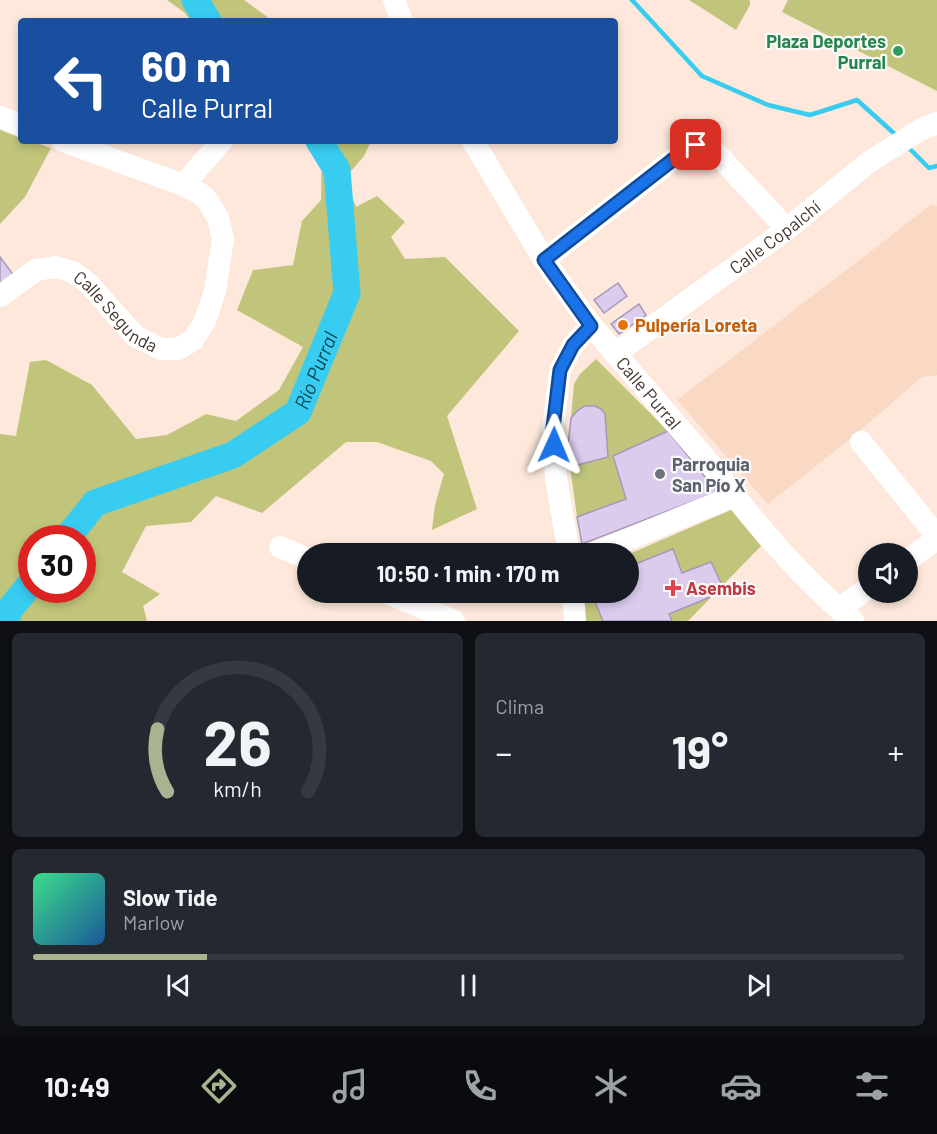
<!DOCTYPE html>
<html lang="es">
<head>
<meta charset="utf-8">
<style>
	body { margin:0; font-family:Barlow,sans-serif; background:#242831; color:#f1f3f6; height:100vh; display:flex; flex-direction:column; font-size:22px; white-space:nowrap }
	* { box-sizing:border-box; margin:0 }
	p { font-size:20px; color:#9ea1a6 }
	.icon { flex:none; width:33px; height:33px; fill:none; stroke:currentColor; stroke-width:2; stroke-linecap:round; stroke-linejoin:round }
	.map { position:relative; height:621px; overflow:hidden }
	.sheet { display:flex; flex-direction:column; gap:12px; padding:12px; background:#0d0f14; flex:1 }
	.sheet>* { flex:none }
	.banner { position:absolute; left:18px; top:18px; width:600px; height:126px; border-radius:6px; box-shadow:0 3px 9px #0003; background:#1a4fa0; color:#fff; overflow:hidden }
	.buttons { position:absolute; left:858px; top:543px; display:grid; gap:12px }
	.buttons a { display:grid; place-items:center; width:60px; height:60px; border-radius:50%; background:#171b24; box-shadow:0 3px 9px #0003; font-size:30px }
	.speed { position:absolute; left:18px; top:525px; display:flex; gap:12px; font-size:30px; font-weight:700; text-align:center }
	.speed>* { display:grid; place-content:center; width:78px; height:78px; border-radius:50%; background:#171b24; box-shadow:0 3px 9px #0003; line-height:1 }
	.speed .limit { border:9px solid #d22; background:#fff; color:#111 }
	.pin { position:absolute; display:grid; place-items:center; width:51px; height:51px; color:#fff; margin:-26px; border-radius:12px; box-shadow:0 3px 9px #0006 }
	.me { position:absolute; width:66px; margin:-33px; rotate:1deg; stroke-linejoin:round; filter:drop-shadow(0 0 4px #0008) }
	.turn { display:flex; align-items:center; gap:21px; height:126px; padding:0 24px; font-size:27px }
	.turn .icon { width:78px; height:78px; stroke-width:2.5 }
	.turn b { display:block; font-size:42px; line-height:51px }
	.big { font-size:45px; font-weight:700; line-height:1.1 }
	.sheet .widget { flex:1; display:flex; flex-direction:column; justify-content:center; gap:9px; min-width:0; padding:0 21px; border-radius:9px; background:#242831 }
	.sheet .dial { align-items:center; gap:0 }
	.dial svg { height:156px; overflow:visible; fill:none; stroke:#363941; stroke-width:7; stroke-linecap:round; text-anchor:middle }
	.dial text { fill:#f1f3f6; stroke:none }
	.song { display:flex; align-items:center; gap:18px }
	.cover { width:72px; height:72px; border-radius:9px; background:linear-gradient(135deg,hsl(150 70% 55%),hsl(210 70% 35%)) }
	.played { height:6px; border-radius:3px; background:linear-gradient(90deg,#a8b38f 20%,#363941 20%) }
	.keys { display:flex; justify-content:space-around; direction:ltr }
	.heat { display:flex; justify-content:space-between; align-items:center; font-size:33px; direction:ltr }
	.sheet .tiles { flex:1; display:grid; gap:12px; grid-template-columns:1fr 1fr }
	.widget:last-child { grid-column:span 2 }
	.trip { position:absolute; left:297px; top:543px; width:342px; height:60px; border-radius:30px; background:#171b24; box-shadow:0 3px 9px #0003; font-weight:700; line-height:60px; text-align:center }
	.tab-bar { display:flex; height:96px; justify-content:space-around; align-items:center; background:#090b0e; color:#9ea1a6 }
	.tab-bar .icon { width:42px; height:42px }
	.tab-bar .current { color:#a8b38f }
	.tab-bar b { font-size:27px; color:#f1f3f6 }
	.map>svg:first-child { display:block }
	.built { fill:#f9d8c4 }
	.green { fill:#c0c57b; fill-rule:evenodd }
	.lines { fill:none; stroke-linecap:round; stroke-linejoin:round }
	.stream { stroke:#38ccf1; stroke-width:4.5 }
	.river { stroke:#38ccf1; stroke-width:27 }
	.building { fill:#dbcced; stroke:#a698b8; stroke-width:1.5 }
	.minor { stroke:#fff; stroke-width:22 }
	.route-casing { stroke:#114b97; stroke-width:15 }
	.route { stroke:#1a73e8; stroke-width:10 }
	.leisure-dot { fill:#2e9e5b; stroke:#f9f9f9; stroke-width:2 }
	.food-dot { fill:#e8710a; stroke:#f9f9f9; stroke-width:2 }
	.worship-dot { fill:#6b7280; stroke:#f9f9f9; stroke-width:2 }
	.health-dot { fill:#e0444e; stroke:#f9f9f9; stroke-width:2 }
	.labels { text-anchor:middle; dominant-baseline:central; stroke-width:4.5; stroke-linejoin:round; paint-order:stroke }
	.leisure-label { font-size:18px; font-weight:bold; fill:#27864d; stroke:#f9f9f9; text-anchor:end }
	.street-label { font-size:18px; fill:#42352d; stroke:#f9f9f9 }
	.food-label { font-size:18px; font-weight:bold; fill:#c56008; stroke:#f9f9f9; text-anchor:start }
	.worship-label { font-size:18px; font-weight:bold; fill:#5b616d; stroke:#f9f9f9; text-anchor:start }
	.health-label { font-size:18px; font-weight:bold; fill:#be3a42; stroke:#f9f9f9; text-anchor:start }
	.water-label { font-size:20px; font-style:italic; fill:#044655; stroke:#f9f9f9 }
</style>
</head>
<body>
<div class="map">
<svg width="937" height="621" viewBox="0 0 937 621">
	<rect width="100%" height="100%" fill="#fde8db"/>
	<path class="built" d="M 931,205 L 937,206 L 937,375 L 922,377 L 849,440 L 768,504 L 677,400 Z"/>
	<g class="green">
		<path d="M 167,0 L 244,0 L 273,21 L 191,21 L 185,13 Z"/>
		<path d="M 689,0 L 750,0 L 750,5 L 736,30 Z"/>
		<path d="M 788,0 L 937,0 L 937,91 L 782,12 Z"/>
		<path d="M 0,130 L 21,138 L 21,141 L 30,141 L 51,148 L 25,197 L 0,224 Z"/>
		<path d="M 322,141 L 371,141 L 364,156 L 345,178 L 356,207 L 377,196 L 405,222 L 391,237 L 405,259 L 445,257 L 519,331 L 447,416 L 477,509 L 432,530 L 435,505 L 444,474 L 431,461 L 377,442 L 346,442 L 262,513 L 216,496 L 191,522 L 146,526 L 122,572 L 160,594 L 143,606 L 147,621 L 0,621 L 0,434 L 16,436 L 30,362 L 46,360 L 92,385 L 136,439 L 167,435 L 206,414 L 236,421 L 279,390 L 303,347 L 237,310 L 253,270 L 293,265 L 302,221 L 321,200 ZM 32,538 L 82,538 L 82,590 L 32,590 Z"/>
		<path d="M 596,359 L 668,431 L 613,456 L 626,499 L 577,517 L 570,467 L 585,407 L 578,410 L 571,418 L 574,384 L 580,374 Z"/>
		<path d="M 731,510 L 761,546 L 688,621 L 672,621 L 669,614 L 708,598 L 720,583 L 711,562 L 682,573 L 673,550 L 629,567 L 629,554 Z"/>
		<path d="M 582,593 L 597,593 L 592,595 L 603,621 L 584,621 Z"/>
	</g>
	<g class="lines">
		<g class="stream">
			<path d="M 632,0 L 702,76 L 768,105 L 810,115 L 857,100 L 897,136"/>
			<path d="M 907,146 L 929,168 L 937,166"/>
		</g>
		<g class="river">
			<path d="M 195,0 L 208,21"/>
			<path id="s1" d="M 67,538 L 95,503 L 233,455 L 298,412 L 347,293 L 337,170 L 319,141"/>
			<path d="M 5,621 L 10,609 L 32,582"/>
		</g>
	</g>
	<g class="building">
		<path d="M 0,257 L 15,277 L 0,286 Z"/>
		<path d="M 618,283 L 627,296 L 604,313 L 594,300 Z"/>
		<path d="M 639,304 L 646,315 L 619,334 L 611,324 Z"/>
		<path d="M 585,406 L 595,406 L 601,409 L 605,414 L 608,457 L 570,467 L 568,445 L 571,418 L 578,410 Z"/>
		<path d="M 668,431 L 717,492 L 582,544 L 577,517 L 626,499 L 613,456 Z"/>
		<path d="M 673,549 L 682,573 L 711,562 L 721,583 L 708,598 L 669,614 L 672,621 L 603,621 L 592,595 L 597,592 L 628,592 L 628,567 Z"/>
	</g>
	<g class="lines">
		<g class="minor">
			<path d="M 394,0 L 402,21"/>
			<path d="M 0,117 L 21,125"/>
			<path id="s2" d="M 473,141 L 544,260 L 591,325 L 716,471 C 756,525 801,578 853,621"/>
			<path d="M 183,185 L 222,141"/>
			<path d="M 544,260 L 684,151 C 699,143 703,143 717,154 L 787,229"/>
			<path id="s3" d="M 0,296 L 36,270 L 55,267 L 73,272 L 89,284 L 135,336 L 161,349 L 178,349 L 193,340 L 205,321 L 215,291 L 223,239 L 218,218 L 207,200 L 201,194 L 183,185 L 63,141"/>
			<path id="s4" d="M 615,354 L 787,229 L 869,162 L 920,130 L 937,123"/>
			<path d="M 861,442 L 937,536"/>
			<path d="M 280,547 L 308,559"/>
			<path d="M 569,554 L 556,478 L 553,428 L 560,370 L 573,345 L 591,325"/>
			<path d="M 592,554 L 734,496"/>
			<path d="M 908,560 L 937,539"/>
			<path d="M 385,592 L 454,621"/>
			<path d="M 573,592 L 575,621"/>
			<path d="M 839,609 L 868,588"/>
		</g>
	</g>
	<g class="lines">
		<g class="route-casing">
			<path id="route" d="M 554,445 L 553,428 L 560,370 L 573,345 L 591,326 L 544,260 L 684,151 L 696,145"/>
		</g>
		<use href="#route" class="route"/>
	</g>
	<circle class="leisure-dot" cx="898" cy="51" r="6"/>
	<circle class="food-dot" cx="623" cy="325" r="6"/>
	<circle class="worship-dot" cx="660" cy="474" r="6"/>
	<path class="health-dot" d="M670 579h6v6h6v6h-6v6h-6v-6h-6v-6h6z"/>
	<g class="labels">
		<g class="leisure-label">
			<text x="886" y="41">Plaza Deportes<tspan x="886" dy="21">Purral</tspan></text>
		</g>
		<g class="street-label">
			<text stroke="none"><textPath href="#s4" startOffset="198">Calle Copalchí</textPath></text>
			<text stroke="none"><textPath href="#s3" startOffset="141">Calle Segunda</textPath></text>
			<text stroke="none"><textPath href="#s2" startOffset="308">Calle Purral</textPath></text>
		</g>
		<g class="food-label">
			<text x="635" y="325">Pulpería Loreta</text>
		</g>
		<g class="worship-label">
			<text x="672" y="464">Parroquia<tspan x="672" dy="21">San Pío X</tspan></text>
		</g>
		<g class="health-label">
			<text x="686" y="588">Asembis</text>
		</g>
		<g class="water-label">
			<text stroke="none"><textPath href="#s1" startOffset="314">Río Purral</textPath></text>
		</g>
	</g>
</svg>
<div class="buttons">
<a><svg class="icon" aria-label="sound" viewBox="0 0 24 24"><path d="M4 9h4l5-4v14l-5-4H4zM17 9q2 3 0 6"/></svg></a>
</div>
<div class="speed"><div class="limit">30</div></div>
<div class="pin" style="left:696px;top:145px;background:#d93025"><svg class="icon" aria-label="arrive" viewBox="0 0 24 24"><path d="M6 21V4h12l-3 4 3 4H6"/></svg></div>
<svg class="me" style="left:554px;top:445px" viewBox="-20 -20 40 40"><path d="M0-17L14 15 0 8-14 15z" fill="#1a73e8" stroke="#fff" stroke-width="4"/></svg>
<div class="trip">10:50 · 1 min · 170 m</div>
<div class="banner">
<div class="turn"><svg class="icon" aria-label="left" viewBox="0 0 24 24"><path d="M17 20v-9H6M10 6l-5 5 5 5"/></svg><div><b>60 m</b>Calle Purral</div></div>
</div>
</div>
<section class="sheet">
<div class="tiles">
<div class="widget dial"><svg viewBox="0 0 100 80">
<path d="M14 69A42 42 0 1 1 86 69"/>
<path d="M14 69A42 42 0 0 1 9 37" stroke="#a8b38f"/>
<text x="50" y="56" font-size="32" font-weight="700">26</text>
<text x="50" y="72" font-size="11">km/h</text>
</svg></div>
<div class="widget"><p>Clima</p>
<div class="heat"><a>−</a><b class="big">19°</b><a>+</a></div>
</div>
<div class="widget">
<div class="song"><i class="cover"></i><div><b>Slow Tide</b><p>Marlow</p></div></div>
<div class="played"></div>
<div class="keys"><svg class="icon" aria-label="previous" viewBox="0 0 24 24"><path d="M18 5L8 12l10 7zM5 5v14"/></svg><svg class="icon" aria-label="pause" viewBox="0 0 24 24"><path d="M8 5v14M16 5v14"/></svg><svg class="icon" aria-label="next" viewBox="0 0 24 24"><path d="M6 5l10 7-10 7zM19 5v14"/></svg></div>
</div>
</div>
</section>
<nav class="tab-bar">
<b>10:49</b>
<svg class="icon current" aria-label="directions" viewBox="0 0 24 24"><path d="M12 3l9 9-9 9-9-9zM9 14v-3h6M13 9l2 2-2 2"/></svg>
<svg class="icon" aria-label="music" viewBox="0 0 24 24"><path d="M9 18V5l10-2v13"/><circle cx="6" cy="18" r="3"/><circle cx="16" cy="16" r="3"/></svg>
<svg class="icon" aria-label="phone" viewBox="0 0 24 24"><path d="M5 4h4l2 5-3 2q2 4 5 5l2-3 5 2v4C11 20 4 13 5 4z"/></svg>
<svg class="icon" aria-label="climate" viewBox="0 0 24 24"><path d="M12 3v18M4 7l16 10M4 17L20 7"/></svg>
<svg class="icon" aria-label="car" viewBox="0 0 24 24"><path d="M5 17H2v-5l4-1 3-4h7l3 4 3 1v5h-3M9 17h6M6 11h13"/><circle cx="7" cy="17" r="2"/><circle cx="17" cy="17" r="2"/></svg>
<svg class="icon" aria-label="filters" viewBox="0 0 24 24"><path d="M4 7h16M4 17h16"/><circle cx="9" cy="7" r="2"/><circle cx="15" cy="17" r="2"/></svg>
</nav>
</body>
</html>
